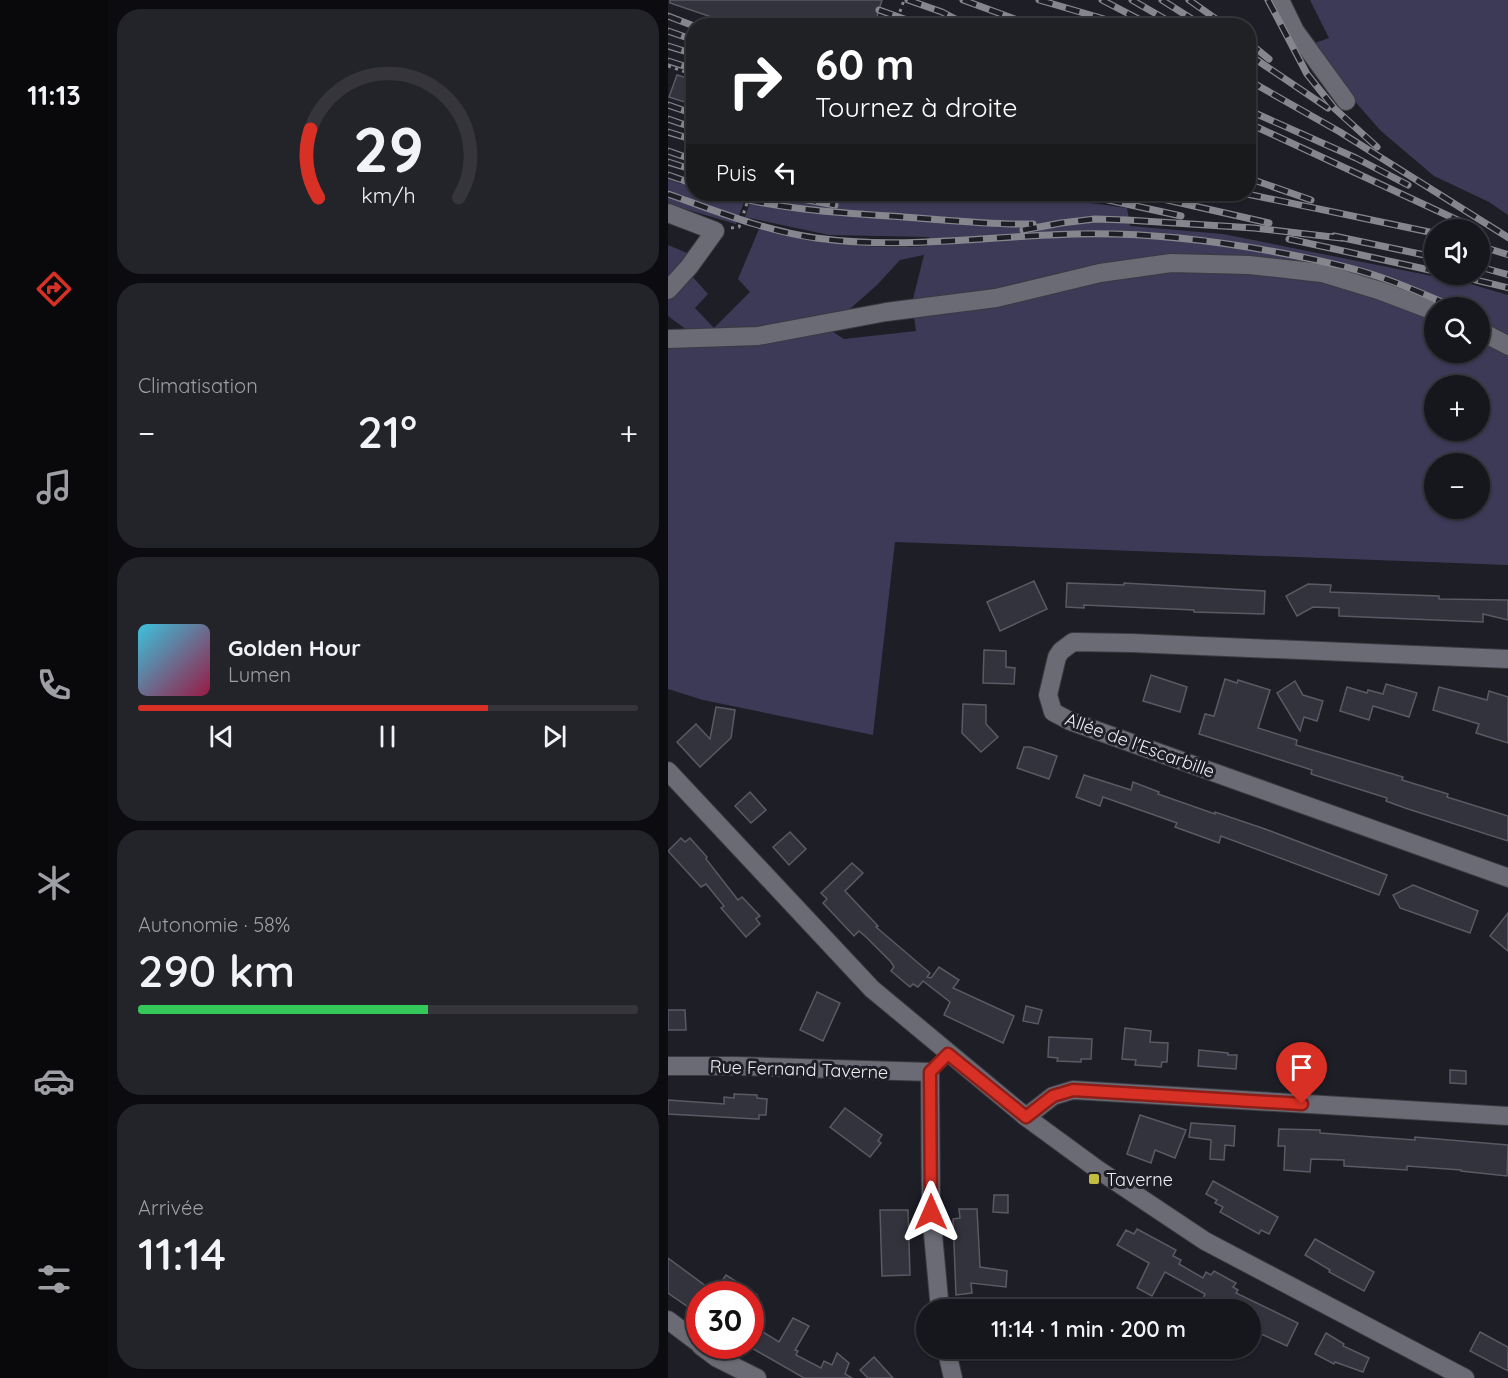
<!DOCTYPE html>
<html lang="fr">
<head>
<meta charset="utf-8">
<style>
	body { margin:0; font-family:Quicksand,sans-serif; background:#23232a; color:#f1f3f6; height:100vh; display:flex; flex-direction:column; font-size:22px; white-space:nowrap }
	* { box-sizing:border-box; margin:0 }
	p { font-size:20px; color:#9e9fa4 }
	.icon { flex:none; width:33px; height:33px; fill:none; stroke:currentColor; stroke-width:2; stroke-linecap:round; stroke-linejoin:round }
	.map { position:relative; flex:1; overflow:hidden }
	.side { display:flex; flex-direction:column; gap:9px; padding:9px; background:#0c0c10; width:560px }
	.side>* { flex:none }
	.banner { position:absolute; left:18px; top:18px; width:570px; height:183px; border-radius:24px; box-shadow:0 2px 4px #0004,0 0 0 2px #35353b; background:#202124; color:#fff; overflow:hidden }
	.buttons { position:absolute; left:756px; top:219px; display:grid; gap:12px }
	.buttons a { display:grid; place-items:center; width:66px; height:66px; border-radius:50%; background:#16161d; box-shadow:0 2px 4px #0004,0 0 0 2px #35353b; font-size:30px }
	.speed { position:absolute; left:18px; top:1281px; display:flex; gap:12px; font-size:30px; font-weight:700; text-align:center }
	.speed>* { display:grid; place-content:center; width:78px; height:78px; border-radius:50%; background:#16161d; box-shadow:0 2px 4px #0004,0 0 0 2px #35353b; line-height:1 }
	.speed .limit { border:9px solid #d22; background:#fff; color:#111 }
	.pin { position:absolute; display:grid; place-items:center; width:51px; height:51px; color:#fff; margin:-62px -26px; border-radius:50% 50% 50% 0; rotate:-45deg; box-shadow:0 0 6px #0007 }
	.pin .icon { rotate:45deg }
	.me { position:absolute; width:66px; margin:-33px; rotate:0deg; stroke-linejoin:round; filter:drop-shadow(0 0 4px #0008) }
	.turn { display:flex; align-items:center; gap:21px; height:126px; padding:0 30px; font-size:27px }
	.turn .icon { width:78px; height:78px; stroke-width:2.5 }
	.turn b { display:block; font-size:42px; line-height:51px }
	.then { display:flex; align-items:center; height:57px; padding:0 30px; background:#0003; gap:12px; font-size:22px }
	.big { font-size:45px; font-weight:600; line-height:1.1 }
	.side .widget { flex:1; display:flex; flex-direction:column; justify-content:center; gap:9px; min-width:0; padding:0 21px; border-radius:24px; background:#23232a }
	.side .dial { align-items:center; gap:0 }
	.dial svg { height:156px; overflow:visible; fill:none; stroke:#35353b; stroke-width:7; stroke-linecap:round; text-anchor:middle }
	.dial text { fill:#f1f3f6; stroke:none }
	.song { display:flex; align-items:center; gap:18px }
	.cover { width:72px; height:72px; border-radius:9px; background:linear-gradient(135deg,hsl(190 70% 55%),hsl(340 70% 35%)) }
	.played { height:6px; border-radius:3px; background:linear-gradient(90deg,#d93025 70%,#35353b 70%) }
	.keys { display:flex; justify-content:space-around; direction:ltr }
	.heat { display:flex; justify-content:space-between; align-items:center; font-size:33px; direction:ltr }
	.charge { height:9px; border-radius:4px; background:linear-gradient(90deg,#34c759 58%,#35353b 0) }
	.trip { position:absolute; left:248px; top:1299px; width:345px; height:60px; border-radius:30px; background:#16161d; box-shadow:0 2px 4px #0004,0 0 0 2px #35353b; font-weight:600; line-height:60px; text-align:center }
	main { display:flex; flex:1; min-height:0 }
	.tab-bar { display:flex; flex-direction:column; width:108px; justify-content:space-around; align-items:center; background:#09090c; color:#9e9fa4 }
	.tab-bar .icon { width:42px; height:42px }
	.tab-bar .on { color:#d93025 }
	.tab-bar b { font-size:27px; color:#f1f3f6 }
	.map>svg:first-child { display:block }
	.green { fill:#3c3a57; fill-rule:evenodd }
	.building { fill:#33333d; stroke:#5a5a65; stroke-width:1.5 }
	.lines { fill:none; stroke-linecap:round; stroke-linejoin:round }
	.minor-casing { stroke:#3a3a42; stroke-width:20 }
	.path { stroke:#8b8b92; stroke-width:3; stroke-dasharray:3 4.5; stroke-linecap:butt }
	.minor { stroke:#6b6b76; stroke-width:18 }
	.rail-casing { stroke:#86868e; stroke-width:7 }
	.rail { stroke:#1e1e27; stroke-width:4.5; stroke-dasharray:14; stroke-linecap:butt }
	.route-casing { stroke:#8d1f18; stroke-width:15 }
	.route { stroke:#d93025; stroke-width:10 }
	.poi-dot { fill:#c3bd3f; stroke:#1e1e27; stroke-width:2 }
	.labels { text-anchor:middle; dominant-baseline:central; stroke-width:6; stroke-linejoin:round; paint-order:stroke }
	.street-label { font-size:18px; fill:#ededf3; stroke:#1e1e27 }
	.poi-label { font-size:18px; fill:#ededf3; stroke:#1e1e27; text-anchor:start }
</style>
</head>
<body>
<main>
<nav class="tab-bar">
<b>11:13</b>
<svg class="icon on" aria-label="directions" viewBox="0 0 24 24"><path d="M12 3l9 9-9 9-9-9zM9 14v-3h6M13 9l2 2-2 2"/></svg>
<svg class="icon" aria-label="music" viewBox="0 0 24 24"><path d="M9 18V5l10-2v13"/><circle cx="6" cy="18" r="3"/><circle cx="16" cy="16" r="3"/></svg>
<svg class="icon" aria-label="phone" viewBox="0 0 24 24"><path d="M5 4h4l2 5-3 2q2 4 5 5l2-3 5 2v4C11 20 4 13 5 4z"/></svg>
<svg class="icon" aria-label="climate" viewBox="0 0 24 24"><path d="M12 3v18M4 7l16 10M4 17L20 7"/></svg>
<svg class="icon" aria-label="car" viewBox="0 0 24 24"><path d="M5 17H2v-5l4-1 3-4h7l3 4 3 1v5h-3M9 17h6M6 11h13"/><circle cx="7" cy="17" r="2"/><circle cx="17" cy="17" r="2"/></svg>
<svg class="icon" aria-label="filters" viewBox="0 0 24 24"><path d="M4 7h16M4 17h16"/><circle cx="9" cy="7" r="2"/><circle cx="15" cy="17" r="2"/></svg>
</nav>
<section class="side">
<div class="widget dial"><svg viewBox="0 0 100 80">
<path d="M14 69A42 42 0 1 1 86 69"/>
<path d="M14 69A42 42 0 0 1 10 34" stroke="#d93025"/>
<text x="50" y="56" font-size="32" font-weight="700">29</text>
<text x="50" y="72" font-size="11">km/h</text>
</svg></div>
<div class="widget"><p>Climatisation</p>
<div class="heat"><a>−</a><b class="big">21°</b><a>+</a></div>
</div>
<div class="widget">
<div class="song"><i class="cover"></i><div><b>Golden Hour</b><p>Lumen</p></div></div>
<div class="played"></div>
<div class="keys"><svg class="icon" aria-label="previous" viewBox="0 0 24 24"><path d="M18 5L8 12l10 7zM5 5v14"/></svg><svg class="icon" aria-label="pause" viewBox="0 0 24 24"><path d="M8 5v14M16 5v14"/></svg><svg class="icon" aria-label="next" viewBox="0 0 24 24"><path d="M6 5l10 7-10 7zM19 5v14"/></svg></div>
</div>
<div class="widget"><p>Autonomie · 58%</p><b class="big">290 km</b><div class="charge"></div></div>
<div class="widget"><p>Arrivée</p><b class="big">11:14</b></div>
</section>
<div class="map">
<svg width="841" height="1378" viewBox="0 0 841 1378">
	<rect width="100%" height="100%" fill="#1e1e27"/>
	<g class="green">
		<path d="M 642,0 L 840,0 L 840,215 L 821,202 L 766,176 L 713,131 L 676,89 L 644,44 L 661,38 Z"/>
		<path d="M 25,149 L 26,194 L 79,194 L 68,224 L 0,204 L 0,179 L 13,184 Z"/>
		<path d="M 85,194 C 210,194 336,188 459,208 L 462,226 L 555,234 L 799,283 L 840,295 L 840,565 L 227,542 L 205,735 L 35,700 L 0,689 L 0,348 L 159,328 L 176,339 L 248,331 L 244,303 L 256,255 L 232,260 L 209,285 L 175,315 L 27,336 L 0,316 L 0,296 L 23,275 L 40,294 L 27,308 L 46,328 L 82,292 L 70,279 L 91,229 C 147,245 202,249 260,246 L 261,237 L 161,235 L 77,217 ZM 766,308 L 812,308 L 812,352 L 766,352 ZM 766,386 L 812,386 L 812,430 L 766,430 ZM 766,464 L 812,464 L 812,508 L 766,508 Z"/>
		<path d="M 0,245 L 19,253 L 11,268 L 0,280 Z"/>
	</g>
	<g class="building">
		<path d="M 2,0 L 214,0 L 206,26 L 70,26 L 2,3 Z"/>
		<path d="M 9,75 L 26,80 L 26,105 L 1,97 Z"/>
		<path d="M 366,581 L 379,609 L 332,631 L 319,602 Z"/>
		<path d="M 399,583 L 456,585 L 456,583 L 597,591 L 596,614 L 526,612 L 526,610 L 416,605 L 416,608 L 398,607 Z"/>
		<path d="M 640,584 L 663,585 L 662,592 L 771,596 L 771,599 L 840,600 L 840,620 L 815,614 L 815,622 L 671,616 L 671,608 L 645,607 L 629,616 L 618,596 Z"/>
		<path d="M 316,650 L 338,651 L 338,667 L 347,668 L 346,684 L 315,683 Z"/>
		<path d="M 483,675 L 519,687 L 512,712 L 475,701 Z"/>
		<path d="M 557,679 L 569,683 L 570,680 L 602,690 L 590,728 L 629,740 L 628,745 L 735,777 L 734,780 L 780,794 L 779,797 L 840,816 L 840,841 L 737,808 L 718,801 L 719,798 L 643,774 L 644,770 L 531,734 L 537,714 L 546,716 Z"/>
		<path d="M 627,681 L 635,695 L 655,701 L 649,721 L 636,717 L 632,731 L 609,693 Z"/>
		<path d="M 718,684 L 749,693 L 741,717 L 705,706 L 701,720 L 672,711 L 679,687 L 699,693 L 700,690 L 715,694 Z"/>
		<path d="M 771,687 L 819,700 L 821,691 L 840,697 L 840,743 L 808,733 L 811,724 L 765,710 Z"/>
		<path d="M 295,704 L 318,705 L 318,724 L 330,737 L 313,752 L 294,733 Z"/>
		<path d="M 48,707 L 67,710 L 63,738 L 32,767 L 9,742 L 28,724 L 42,739 Z"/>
		<path d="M 356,747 L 362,747 L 389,756 L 381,779 L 349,768 Z"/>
		<path d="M 416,775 L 463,790 L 465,782 L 491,792 L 490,794 L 547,814 L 547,812 L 597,829 L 719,875 L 711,895 L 553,836 L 551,843 L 507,827 L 509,823 L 435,797 L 432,806 L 408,797 Z"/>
		<path d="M 82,792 L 98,810 L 83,823 L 67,806 Z"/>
		<path d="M 122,832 L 138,849 L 121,865 L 105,847 Z"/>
		<path d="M 13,838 L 17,842 L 22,838 L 39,857 L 38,859 L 70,900 L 74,897 L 92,916 L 88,919 L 92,924 L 78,937 L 53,908 L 56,906 L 38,884 L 33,887 L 0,851 Z"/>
		<path d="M 184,863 L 195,873 L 177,891 L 210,926 L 208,927 L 262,973 L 259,977 L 263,978 L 271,967 L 291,980 L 285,988 L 346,1016 L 335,1043 L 276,1015 L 282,1002 L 255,981 L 250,987 L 245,984 L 242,987 L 223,971 L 226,967 L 223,962 L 198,937 L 191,931 L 186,936 L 155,903 L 159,899 L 153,893 Z"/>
		<path d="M 745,885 L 810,911 L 802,933 L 732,908 L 725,895 Z"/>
		<path d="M 840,913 L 840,951 L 822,936 Z"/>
		<path d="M 149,992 L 172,1003 L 155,1041 L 132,1030 Z"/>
		<path d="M 358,1006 L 374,1010 L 370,1024 L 355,1021 Z"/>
		<path d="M 0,1010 L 17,1010 L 18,1030 L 0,1030 Z"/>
		<path d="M 457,1028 L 483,1031 L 482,1042 L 500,1043 L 499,1062 L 494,1062 L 493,1067 L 481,1066 L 467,1065 L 468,1060 L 454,1059 Z"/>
		<path d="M 381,1037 L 424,1039 L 423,1059 L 413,1059 L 413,1062 L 389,1061 L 390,1058 L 380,1057 Z"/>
		<path d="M 531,1050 L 560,1053 L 560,1055 L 569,1055 L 568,1069 L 530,1066 Z"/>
		<path d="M 782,1070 L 798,1071 L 798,1084 L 782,1083 Z"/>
		<path d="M 66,1094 L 89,1095 L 89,1098 L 99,1099 L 98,1115 L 91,1115 L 91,1119 L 88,1119 L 0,1114 L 0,1100 L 56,1104 L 56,1097 L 66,1098 Z"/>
		<path d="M 177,1108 L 214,1135 L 210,1141 L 213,1143 L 202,1157 L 162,1127 Z"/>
		<path d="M 472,1115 L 518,1130 L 507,1158 L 487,1150 L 483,1163 L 459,1154 Z"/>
		<path d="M 523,1123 L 567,1126 L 566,1146 L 557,1145 L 556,1160 L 542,1159 L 543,1140 L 521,1137 Z"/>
		<path d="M 611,1129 L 652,1130 L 652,1133 L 747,1140 L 747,1137 L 840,1145 L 839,1176 L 793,1171 L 793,1170 L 739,1166 L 739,1170 L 676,1166 L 676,1160 L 643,1159 L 642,1172 L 616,1170 L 617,1146 L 610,1146 Z"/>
		<path d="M 545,1181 L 610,1217 L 601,1234 L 593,1230 L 591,1234 L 552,1212 L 555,1207 L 547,1203 L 549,1200 L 538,1194 Z"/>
		<path d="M 326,1195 L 340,1195 L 340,1213 L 325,1212 Z"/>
		<path d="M 291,1209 L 309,1209 L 312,1267 L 339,1271 L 338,1287 L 303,1283 L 304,1293 L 288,1295 L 285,1219 L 292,1218 Z"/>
		<path d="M 212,1210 L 240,1210 L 242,1275 L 214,1276 Z"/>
		<path d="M 469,1229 L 508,1250 L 505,1256 L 513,1260 L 511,1264 L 535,1278 L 538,1272 L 543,1275 L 546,1271 L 568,1283 L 565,1287 L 570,1290 L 568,1293 L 630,1323 L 619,1346 L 589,1332 L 593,1322 L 582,1316 L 582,1310 L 529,1310 L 537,1294 L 497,1272 L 484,1296 L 469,1288 L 481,1263 L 449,1245 L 458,1230 L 466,1234 Z"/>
		<path d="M 647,1239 L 706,1272 L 696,1291 L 661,1272 L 662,1270 L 637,1255 Z"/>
		<path d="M 0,1258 L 46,1292 L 58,1275 L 88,1294 L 32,1294 L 32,1315 L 0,1293 Z"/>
		<path d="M 125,1318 L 141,1326 L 127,1350 L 130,1351 L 128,1355 L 153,1368 L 156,1361 L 164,1365 L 169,1353 L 181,1363 L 177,1374 L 184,1378 L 136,1378 L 82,1347 L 82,1324 L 111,1342 Z"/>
		<path d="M 812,1332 L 840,1347 L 840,1371 L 802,1351 Z"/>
		<path d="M 658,1333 L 676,1344 L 675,1346 L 701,1358 L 695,1372 L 667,1362 L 666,1364 L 647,1354 Z"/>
		<path d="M 206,1357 L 225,1378 L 200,1378 L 192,1370 Z"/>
	</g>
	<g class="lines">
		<g class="minor-casing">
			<g id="minor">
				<path d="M 612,0 L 627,31 L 678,101"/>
				<path d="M 0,213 L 47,231 L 21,267 L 0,290"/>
				<path d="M 812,331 L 841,346"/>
				<path d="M 0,339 L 90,336 L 218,312 L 328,298 L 432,273 L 503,263 L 581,265 L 654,273 L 713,291 L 766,311"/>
				<path d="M 841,659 L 464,643 L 405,642 L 393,651 L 389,657 L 380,695 L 385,712 L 402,721 L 841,878"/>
				<path d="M 0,771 L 204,989 L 358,1117 L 429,1169 L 537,1241 L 797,1378"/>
				<path d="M 0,1066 L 68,1066 L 262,1072"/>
				<path d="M 262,1072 L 263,1212 L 272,1310"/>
				<path d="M 358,1117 L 385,1096 L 405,1090 L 841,1116"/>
				<path d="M 0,1320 L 32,1344"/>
				<path d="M 33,1346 L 49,1358 L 89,1378"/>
				<path d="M 278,1348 L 285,1378"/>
			</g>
		</g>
		<g class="path">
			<path d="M 227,26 L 236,0"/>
			<path d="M 0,66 L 26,75"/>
			<path d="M 63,228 L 71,227 L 82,194"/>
		</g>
		<use href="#minor" class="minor"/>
		<g class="rail-casing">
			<g id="rail">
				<path d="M 240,0 L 274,12 L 301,26"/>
				<path d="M 295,0 L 366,26"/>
				<path d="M 371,0 L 460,26"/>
				<path d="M 434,0 L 484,26"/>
				<path d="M 464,0 L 509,26"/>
				<path d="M 494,0 L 535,26"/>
				<path d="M 521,0 L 558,26"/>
				<path d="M 600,0 L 639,74 L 667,109 L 709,147"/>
				<path d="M 211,10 L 256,26"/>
				<path d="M 0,16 L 26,26"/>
				<path d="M 0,31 L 26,40"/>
				<path d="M 580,42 L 601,59"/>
				<path d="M 0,46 L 26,54"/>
				<path d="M 580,54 L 660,108"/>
				<path d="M 0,61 L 26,69"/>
				<path d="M 580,80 L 672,132 L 841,238"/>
				<path d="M 0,105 L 26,114"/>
				<path d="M 580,110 L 688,158 L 740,185"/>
				<path d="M 0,119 L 26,128"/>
				<path d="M 580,123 L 811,230"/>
				<path d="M 0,132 L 26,140"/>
				<path d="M 0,151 L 26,160"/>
				<path d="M 0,162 L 26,170"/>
				<path d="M 0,175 L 26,184"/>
				<path d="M 580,178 L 643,200"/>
				<path d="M 0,194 C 48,211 97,231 148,238 C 235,250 320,236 407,234 C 480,232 553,241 624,255 C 654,261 683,267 712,277 C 738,286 763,297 788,308"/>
				<path d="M 55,194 C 114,210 176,213 236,217 C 279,220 322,225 365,224"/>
				<path d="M 107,194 L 167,205"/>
				<path d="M 365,194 L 421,199"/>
				<path d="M 413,194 L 513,216"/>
				<path d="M 473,194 L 601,223"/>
				<path d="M 579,194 L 766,233"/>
				<path d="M 355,230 L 393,223 L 427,219 L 459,220 L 586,228 L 673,238"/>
				<path d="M 666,236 L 766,257"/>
				<path d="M 621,239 L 766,271"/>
				<path d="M 812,246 L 841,255"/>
				<path d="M 812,267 L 841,275"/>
				<path d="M 783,274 L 841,288"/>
			</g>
		</g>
		<use href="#rail" class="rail"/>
	</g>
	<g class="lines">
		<g class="route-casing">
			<path id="route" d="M 263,1212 L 262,1072 L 280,1054 L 358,1117 L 385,1096 L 405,1090 L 634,1104"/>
		</g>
		<use href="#route" class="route"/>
	</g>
	<rect class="poi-dot" x="420" y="1173" width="12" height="12" rx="3"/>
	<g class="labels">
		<g class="street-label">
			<text transform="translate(472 745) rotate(20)">Allée de l'Escarbille</text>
			<text transform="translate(131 1069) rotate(2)">Rue Fernand Taverne</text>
		</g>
		<g class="poi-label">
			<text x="438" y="1179">Taverne</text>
		</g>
	</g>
</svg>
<div class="buttons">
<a><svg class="icon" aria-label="sound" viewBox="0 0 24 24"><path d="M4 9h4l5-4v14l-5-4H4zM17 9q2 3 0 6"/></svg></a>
<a><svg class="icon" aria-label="search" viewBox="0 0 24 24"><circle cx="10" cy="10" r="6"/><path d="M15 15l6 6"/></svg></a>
<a>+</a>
<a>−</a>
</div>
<div class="speed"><div class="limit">30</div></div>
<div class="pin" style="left:634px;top:1104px;background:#d93025"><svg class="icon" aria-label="arrive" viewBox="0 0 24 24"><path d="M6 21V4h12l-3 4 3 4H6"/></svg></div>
<svg class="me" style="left:263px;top:1212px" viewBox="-20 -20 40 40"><path d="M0-17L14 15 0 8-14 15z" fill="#d93025" stroke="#fff" stroke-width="4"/></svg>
<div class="trip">11:14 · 1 min · 200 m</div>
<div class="banner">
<div class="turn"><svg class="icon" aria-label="right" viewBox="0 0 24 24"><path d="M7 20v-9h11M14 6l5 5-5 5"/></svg><div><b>60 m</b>Tournez à droite</div></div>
<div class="then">Puis<svg class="icon" aria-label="left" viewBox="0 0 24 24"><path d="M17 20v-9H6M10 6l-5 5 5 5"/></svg></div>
</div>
</div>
</main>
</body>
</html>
